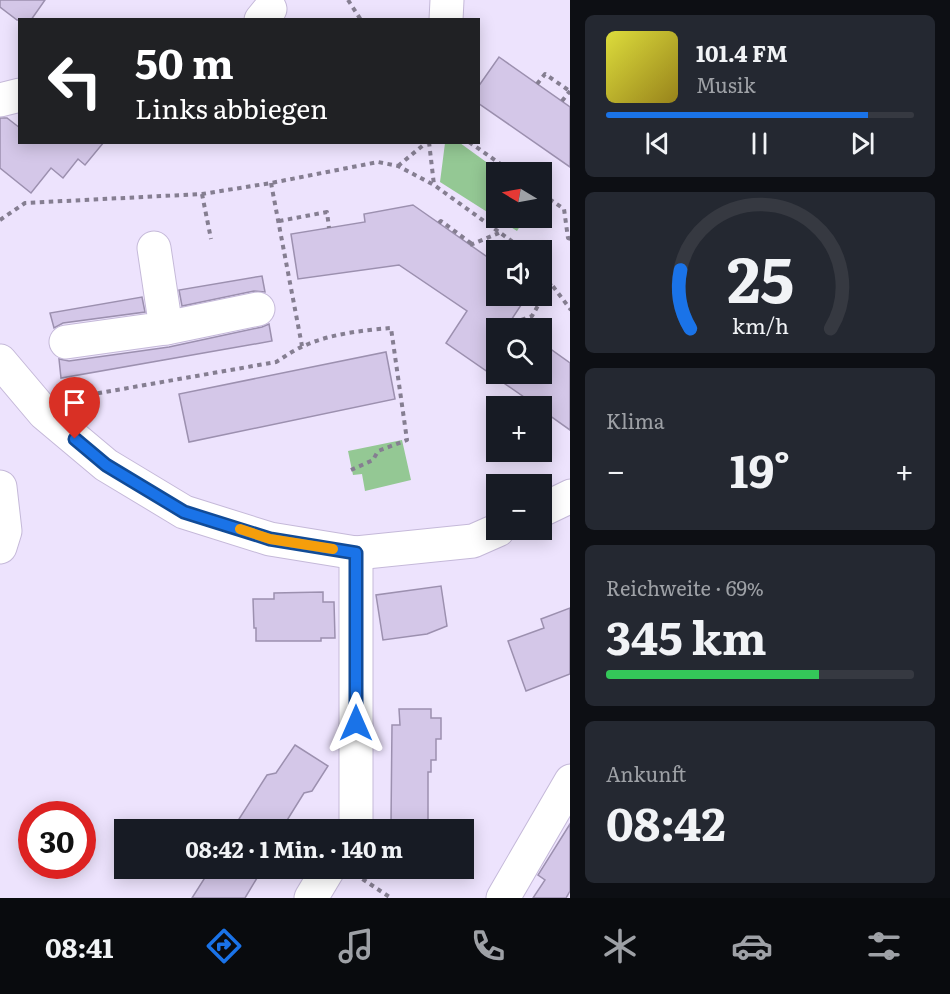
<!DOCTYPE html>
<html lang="de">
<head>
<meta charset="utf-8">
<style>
	body { margin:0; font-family:Literata,serif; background:#242831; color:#f1f3f6; height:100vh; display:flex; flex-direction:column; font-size:22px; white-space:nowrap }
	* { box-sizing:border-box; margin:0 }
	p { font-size:20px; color:#9ea1a6 }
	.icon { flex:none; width:33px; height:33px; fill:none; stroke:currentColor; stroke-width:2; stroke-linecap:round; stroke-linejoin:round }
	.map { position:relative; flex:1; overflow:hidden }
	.side { display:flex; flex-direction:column; gap:15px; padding:15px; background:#0d0f14; width:380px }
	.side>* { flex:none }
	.guide { position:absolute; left:18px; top:18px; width:462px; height:126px; border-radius:0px; box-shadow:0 3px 15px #0003; background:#202124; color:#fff; overflow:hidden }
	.needle { width:39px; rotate:280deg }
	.tools { position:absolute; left:486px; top:162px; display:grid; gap:12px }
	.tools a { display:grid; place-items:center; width:66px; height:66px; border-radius:0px; background:#171b24; box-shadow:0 3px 15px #0003; font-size:30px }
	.speed { position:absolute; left:18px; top:801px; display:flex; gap:12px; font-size:30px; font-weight:700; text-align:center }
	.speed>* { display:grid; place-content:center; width:78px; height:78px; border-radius:50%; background:#171b24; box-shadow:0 3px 15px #0003; line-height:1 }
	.speed .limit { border:9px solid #d22; background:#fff; color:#111 }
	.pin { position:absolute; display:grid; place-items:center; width:51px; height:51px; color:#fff; margin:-62px -26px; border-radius:50% 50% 50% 0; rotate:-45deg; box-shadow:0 0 6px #0007 }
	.pin .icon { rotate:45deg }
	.me { position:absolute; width:66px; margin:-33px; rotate:0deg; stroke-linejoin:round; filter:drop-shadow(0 0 4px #0008) }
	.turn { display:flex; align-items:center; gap:21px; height:126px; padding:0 18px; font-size:27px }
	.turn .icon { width:78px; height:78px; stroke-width:2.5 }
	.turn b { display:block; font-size:42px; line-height:51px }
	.big { font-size:45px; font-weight:700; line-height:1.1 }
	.side .tile { flex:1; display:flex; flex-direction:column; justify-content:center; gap:9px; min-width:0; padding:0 21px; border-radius:9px; background:#242831 }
	.side .dial { align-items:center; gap:0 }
	.dial svg { height:156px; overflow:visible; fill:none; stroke:#363941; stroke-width:7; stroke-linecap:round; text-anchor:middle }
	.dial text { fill:#f1f3f6; stroke:none }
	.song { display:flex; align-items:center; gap:18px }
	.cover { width:72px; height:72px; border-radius:9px; background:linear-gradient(135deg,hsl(60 70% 55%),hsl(50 70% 35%)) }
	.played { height:6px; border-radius:3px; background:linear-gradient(90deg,#1a73e8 85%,#363941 85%) }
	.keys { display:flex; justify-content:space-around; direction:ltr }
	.heat { display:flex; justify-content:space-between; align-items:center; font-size:33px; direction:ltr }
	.charge { height:9px; border-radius:4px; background:linear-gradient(90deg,#34c759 69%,#363941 0) }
	.trip { position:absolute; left:114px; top:819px; width:360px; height:60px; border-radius:0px; background:#171b24; box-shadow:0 3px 15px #0003; font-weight:700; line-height:60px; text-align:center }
	.tabs { display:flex; height:96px; justify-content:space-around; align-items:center; background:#090b0e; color:#9ea1a6 }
	.tabs .icon { width:42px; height:42px }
	.tabs .on { color:#1a73e8 }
	.tabs b { font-size:27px; color:#f1f3f6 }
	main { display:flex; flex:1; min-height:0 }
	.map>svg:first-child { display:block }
	.green { fill:#94c894 }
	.building { fill:#d4c7e8; stroke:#9c90af; stroke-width:1.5 }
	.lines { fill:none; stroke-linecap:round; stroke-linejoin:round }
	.minor-casing { stroke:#c5b9d9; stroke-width:35 }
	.path { stroke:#857e91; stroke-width:4; stroke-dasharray:4.5 4.5; stroke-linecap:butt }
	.minor { stroke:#fff; stroke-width:33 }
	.route-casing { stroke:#114b97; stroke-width:15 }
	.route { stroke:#1a73e8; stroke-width:10 }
	.slow { stroke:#f59e0b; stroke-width:10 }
</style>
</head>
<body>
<main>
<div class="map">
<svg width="571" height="898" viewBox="0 0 571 898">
	<rect width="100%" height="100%" fill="#ede3fd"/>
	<g class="green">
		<path d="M 445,143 L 460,143 L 500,172 L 496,172 L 496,218 L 525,218 L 517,231 L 440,182 Z"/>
		<path d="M 402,440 L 411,480 L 365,491 L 362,474 L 353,475 L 348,451 Z"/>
	</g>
	<g class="building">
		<path d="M 0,0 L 45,0 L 31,20 L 17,20 L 0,7 Z"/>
		<path d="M 499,57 L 570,107 L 570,167 L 478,103 L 478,87 Z"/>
		<path d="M 0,118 L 7,118 L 20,128 L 20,142 L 104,142 L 85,165 L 78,159 L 63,178 L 51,168 L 31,193 L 0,168 Z"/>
		<path d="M 413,205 L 496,263 L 496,296 L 527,296 L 506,328 L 496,328 L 496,374 L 542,374 L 542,343 L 570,363 L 570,430 L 542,410 L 542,406 L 537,406 L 446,343 L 467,311 L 399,265 L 298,279 L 291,234 L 365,222 L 364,214 Z"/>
		<path d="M 262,276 L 265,292 L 254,291 L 182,306 L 179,290 Z"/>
		<path d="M 142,297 L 145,312 L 63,323 L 54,328 L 50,313 Z"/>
		<path d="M 269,324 L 272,341 L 61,378 L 59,359 L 69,361 L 169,347 L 262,327 Z"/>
		<path d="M 386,352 L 395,399 L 189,442 L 179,394 Z"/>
		<path d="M 441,586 L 447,626 L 427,634 L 383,640 L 376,595 Z"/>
		<path d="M 323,592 L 323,602 L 334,602 L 335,638 L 321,638 L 321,641 L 256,641 L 256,628 L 254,628 L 253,599 L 274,599 L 274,593 Z"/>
		<path d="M 570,608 L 570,674 L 526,691 L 508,641 L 544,628 L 541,619 Z"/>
		<path d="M 399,709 L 431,709 L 431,718 L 441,718 L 441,739 L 436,739 L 436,760 L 431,760 L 431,772 L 428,772 L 428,830 L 402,830 L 402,823 L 391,823 L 392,725 L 400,725 Z"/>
		<path d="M 295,745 L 328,766 L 312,791 L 304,793 L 281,830 L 232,830 L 267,775 L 276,773 Z"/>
		<path d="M 570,824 L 570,891 L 566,898 L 533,898 L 545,880 L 538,875 Z"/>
		<path d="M 211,868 L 263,868 L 245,898 L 192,898 Z"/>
	</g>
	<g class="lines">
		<g class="minor-casing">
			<g id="minor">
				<path d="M 261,20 L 270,9"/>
				<path d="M 446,20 L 447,0"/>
				<path d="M 0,100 L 20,95"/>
				<path d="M 166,328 L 258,309"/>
				<path d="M 66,342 L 166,328 L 154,248"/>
				<path d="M 0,361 L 44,413 L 106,465 L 184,512 L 270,539 L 356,553 L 473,541 L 498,530"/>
				<path d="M 0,487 L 5,531 L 0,547"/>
				<path d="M 542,510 L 571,496"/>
				<path d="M 353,830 L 356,826 L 356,553"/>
				<path d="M 311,898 L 329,868"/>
				<path d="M 503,898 L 571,781"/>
			</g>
		</g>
		<g class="path">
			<path d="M 348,0 L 361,20"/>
			<path d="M 537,84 L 545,74 L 571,92"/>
			<path d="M 562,101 L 570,91"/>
			<path d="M 429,142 L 434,185"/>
			<path d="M 469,142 L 512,172"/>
			<path d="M 398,166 L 427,142"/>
			<path d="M 271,183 L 302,346"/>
			<path d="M 202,194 L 211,239"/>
			<path d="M 542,194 L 564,209 L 568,238 L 571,239"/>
			<path d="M 0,220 L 25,203 L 202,194 L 271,183 L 378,162 L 398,166 L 434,185 L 524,250"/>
			<path d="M 279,221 L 327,212 L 329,228"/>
			<path d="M 439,223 L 441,221 L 472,244"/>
			<path d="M 470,245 L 499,233"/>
			<path d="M 542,272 L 571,310"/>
			<path d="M 513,323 L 532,316 L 551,283"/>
			<path d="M 71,398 L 276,362 C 286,356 295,349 306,345 C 330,334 365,330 391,328 L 407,440 L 378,451 L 373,460 L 351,470"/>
			<path d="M 355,874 L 391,898"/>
		</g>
		<use href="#minor" class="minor"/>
	</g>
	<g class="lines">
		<g class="route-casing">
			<path id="route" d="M 75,439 L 106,465 L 184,512 L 270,539 L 356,553 L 356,723"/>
		</g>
		<use href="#route" class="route"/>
		<path class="slow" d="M 240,529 L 270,539 L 333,549"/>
	</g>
</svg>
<div class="tools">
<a><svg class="needle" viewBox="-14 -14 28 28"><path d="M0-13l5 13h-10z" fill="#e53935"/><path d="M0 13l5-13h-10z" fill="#9ea1a6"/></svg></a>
<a><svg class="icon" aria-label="sound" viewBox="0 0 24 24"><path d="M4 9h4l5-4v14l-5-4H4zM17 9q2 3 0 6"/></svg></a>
<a><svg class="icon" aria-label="search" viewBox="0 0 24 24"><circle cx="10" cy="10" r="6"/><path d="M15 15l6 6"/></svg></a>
<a>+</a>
<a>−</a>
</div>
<div class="speed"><div class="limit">30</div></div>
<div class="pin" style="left:75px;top:439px;background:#d93025"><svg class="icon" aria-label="arrive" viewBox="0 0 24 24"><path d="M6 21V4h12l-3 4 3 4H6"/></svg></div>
<svg class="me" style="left:356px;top:723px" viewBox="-20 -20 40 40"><path d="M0-17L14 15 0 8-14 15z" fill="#1a73e8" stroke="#fff" stroke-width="4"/></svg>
<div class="trip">08:42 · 1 Min. · 140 m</div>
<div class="guide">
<div class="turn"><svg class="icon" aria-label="left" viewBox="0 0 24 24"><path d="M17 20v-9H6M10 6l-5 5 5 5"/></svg><div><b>50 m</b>Links abbiegen</div></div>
</div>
</div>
<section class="side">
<div class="tile">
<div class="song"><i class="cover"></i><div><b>101.4 FM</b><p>Musik</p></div></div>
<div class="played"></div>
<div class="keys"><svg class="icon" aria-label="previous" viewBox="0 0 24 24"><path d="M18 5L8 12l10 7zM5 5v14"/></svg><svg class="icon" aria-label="pause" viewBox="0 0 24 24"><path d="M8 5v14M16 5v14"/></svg><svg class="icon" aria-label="next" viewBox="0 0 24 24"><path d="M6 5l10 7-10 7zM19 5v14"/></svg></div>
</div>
<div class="tile dial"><svg viewBox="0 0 100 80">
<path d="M14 69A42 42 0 1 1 86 69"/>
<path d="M14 69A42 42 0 0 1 9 39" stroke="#1a73e8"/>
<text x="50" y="56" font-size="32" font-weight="700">25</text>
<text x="50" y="72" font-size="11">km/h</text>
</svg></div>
<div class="tile"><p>Klima</p>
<div class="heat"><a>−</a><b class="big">19°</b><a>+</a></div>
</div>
<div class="tile"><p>Reichweite · 69%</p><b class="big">345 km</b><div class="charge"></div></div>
<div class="tile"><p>Ankunft</p><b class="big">08:42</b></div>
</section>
</main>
<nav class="tabs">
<b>08:41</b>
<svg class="icon on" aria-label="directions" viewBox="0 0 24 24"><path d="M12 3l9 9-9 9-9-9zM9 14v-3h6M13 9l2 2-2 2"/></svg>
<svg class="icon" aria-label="music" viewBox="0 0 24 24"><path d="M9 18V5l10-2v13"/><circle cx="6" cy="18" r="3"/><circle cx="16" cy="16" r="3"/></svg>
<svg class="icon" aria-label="phone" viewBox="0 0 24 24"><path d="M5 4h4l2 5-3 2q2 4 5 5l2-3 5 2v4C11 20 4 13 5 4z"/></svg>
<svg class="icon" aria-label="climate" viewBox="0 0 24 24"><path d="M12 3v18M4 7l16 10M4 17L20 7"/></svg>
<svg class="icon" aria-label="car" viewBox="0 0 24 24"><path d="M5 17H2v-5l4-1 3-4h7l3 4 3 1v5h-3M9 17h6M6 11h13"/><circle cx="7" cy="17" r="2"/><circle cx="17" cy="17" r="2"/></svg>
<svg class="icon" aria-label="filters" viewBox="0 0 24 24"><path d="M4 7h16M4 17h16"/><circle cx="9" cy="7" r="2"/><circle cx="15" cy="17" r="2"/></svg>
</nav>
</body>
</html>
